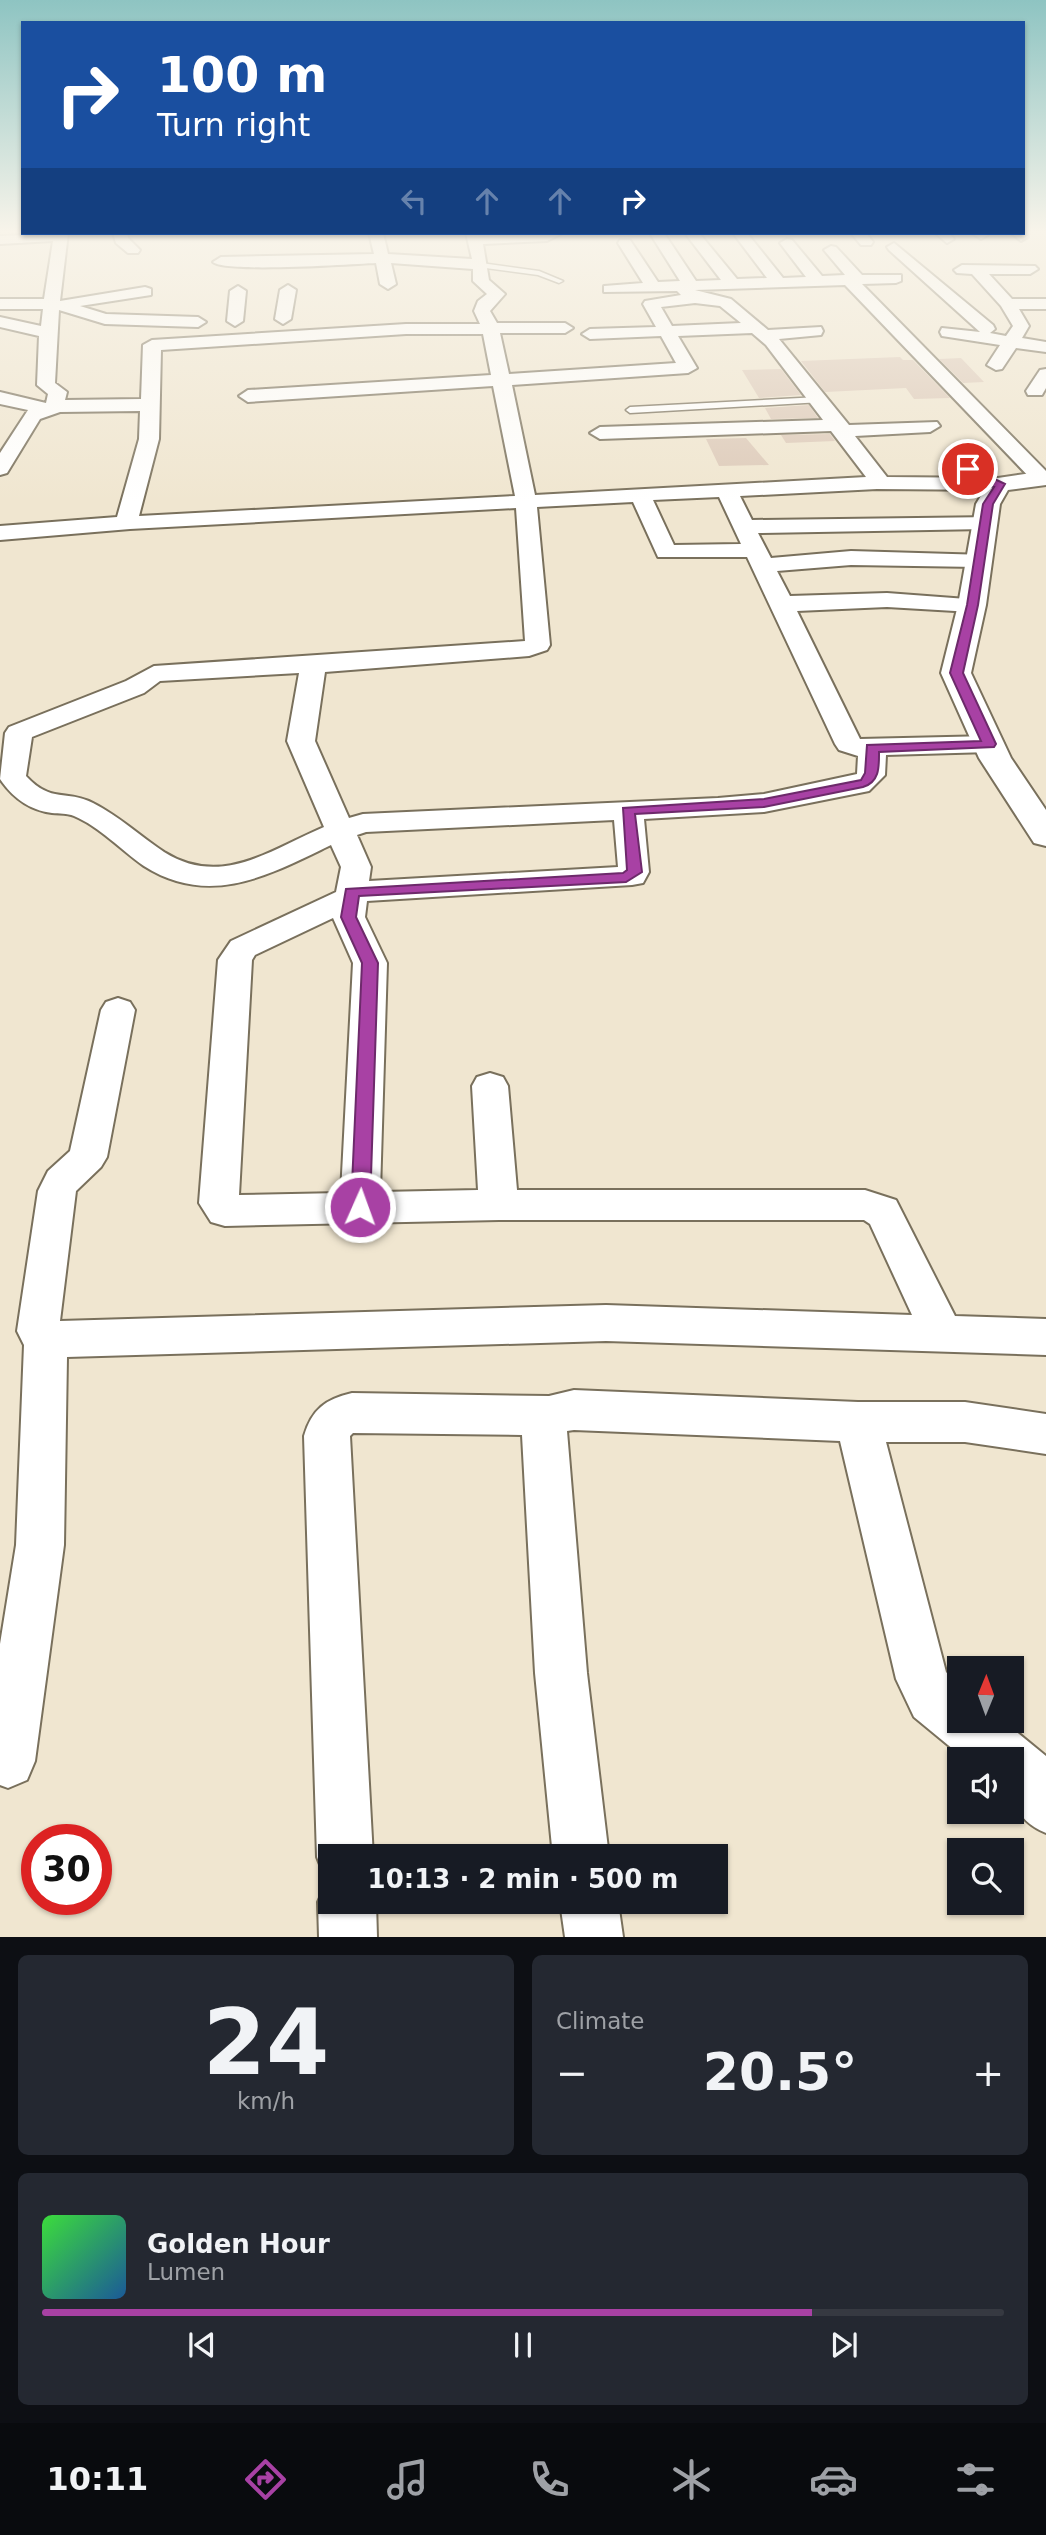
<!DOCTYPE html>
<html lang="en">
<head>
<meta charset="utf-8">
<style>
	body { margin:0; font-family:"DejaVu Sans",sans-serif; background:#242831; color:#f1f3f6; height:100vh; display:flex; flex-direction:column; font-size:26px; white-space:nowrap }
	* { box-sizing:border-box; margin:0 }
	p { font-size:23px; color:#9ea1a6 }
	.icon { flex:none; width:38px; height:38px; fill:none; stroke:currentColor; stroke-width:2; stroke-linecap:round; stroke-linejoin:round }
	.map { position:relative; height:1937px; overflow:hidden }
	.drawer { display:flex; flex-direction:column; gap:18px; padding:18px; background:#0d0f14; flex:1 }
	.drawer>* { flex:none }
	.banner { position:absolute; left:21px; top:21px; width:1004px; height:214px; border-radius:0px; box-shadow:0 2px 5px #0004; background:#1a4fa0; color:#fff; overflow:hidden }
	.needle { width:46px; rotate:1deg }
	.buttons { position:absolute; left:947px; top:1656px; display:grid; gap:14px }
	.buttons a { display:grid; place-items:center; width:77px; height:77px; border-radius:0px; background:#171b24; box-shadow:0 2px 5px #0004; font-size:35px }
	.speed { position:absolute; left:21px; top:1824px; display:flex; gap:14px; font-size:35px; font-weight:700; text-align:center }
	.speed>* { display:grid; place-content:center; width:91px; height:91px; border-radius:50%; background:#171b24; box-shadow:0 2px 5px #0004; line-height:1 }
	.speed .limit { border:10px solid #d22; background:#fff; color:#111 }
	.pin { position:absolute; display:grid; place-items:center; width:60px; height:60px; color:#fff; margin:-30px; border:4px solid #fff; border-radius:50%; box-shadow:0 2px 7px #0007 }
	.me { position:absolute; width:77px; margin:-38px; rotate:2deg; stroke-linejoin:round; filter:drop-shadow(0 0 5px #0008) }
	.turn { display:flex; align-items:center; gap:24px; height:147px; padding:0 21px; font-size:32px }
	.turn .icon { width:91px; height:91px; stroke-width:2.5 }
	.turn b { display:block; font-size:49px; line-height:60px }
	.lanes { display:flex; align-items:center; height:66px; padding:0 21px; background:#0003; justify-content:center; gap:35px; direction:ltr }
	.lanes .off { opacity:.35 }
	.big { font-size:52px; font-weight:700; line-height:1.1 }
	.drawer .tile { flex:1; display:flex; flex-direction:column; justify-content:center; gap:10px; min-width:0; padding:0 24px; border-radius:10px; background:#242831 }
	.drawer .dial { align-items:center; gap:0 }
	.dial b { font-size:91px; line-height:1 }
	.song { display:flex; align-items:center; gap:21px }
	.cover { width:84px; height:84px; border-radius:10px; background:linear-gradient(135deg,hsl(120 70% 55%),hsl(210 70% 35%)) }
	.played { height:7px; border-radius:4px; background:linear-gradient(90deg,#a841a4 80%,#363941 80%) }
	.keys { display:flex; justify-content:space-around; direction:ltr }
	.heat { display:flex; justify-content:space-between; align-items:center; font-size:38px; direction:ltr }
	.drawer .tiles { flex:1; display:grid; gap:18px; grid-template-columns:1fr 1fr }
	.tile:last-child { grid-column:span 2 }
	.trip { position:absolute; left:318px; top:1844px; width:410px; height:70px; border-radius:0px; background:#171b24; box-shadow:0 2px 5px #0004; font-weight:700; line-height:70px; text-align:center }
	.menu { display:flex; height:112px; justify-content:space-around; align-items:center; background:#090b0e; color:#9ea1a6 }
	.menu .icon { width:49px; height:49px }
	.menu .on { color:#a841a4 }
	.menu b { font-size:32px; color:#f1f3f6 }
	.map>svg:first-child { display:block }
	.building { fill:#ddcab9 }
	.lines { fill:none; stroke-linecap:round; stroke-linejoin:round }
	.service-casing { stroke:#79705c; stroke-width:3 }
	.minor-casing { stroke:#79705c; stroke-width:4 }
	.tertiary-casing { stroke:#79705c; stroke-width:4 }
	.service { fill:#fff; fill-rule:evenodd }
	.minor { fill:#fff; fill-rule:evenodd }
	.tertiary { fill:#fff; fill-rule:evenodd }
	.route { fill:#a841a4; stroke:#6d2a6b; stroke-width:2 }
</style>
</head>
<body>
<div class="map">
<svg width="1046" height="1937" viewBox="0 0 1046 1937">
	<rect width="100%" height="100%" fill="#f0e6d0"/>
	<g class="building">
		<path d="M 900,357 L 903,360 L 913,360 L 950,398 L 914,399 L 906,388 L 825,392 L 801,361 Z"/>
		<path d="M 961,358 L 984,382 L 963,383 L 939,359 Z"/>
		<path d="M 781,369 L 801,395 L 759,398 L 742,370 Z"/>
		<path d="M 809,405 L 818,418 L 771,419 L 765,408 Z"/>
		<path d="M 830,434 L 835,441 L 786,443 L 781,435 Z"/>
		<path d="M 746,438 L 769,465 L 719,466 L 706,439 Z"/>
	</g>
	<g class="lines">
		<g class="service-casing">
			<g id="service">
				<path d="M 481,263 L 539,271 L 563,281 L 559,283 L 538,275 L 478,267 Z"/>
				<path d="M 819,397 L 823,400 L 822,402 L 630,413 L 626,410 L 630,407 Z"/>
			</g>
		</g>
		<g class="minor-casing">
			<g id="minor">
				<path d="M 1025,232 L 1028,237 L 1021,241 L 1011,233 Z"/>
				<path d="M 68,233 L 60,301 L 145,287 L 151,289 L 151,295 L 80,306 L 106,314 L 198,317 L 206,322 L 198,327 L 105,324 L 59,310 L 55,383 L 67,392 L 65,400 L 141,399 L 143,345 L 152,340 L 406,324 L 480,324 L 474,311 L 478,301 L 487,294 L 473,281 L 473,269 L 391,263 L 396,284 L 388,289 L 380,284 L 376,263 C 351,264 225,273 213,262 L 221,257 L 374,254 L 369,233 L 383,233 L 388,254 L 472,259 L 466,233 L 481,235 L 563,233 L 547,241 L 483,244 L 489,280 L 505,294 L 490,311 L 497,323 L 565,323 L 573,328 L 565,333 L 500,333 L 509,374 L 676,363 L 661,336 L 590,339 L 582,334 L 590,329 L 656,327 L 643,304 L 645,301 L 681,295 L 677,291 L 604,292 L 604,286 L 643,283 L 618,243 L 620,240 L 630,240 L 658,282 L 680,281 L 651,235 L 652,233 L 664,233 L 696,281 L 721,280 L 685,233 L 699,233 L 737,279 L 767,278 L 733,233 L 747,233 L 783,278 L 806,277 L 780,243 L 787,239 L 792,240 L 822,276 L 845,275 L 824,250 L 831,246 L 836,247 L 862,275 L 901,275 L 901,281 L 896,283 L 862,284 L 1046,471 L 1046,483 L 1034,482 L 845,285 L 695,290 L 731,299 L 768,330 L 821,327 L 823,331 L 821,335 L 779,339 L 849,425 L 937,422 L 940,426 L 930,432 L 855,436 L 887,477 L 1000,478 L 1010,484 L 1000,490 L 877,489 L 740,496 L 752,520 L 994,517 L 997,522 L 994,527 L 986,529 L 758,533 L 771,558 L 851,551 L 986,555 L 989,560 L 986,565 L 978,567 L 851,565 L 777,571 L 790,596 L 887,593 L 980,600 L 984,605 L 980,610 L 972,612 L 887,607 L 797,611 L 860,739 L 990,736 L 1000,738 L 1004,744 L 1000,750 L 990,752 L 886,755 L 885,775 L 869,791 L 764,812 L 644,819 L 649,872 L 643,883 L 632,885 L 367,901 L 365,917 L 387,963 L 380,1192 L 478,1190 L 472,1086 L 477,1077 L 490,1073 L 503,1077 L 508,1086 L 517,1190 L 865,1190 L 896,1200 L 955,1316 L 1046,1319 L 1046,1355 L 606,1341 L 67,1357 L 64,1545 L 35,1761 L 27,1780 L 8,1788 L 0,1785 L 0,1644 L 16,1545 L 24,1345 L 17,1331 L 38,1191 L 48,1171 L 70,1151 L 101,1010 L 106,1002 L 118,998 L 130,1002 L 135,1010 L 107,1157 L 101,1167 L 76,1191 L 60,1321 L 606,1305 L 912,1315 L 870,1224 L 864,1220 L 499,1220 L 225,1226 L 211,1222 L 199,1203 L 218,960 L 231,941 L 336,892 L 341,867 L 331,845 C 269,875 210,908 144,866 C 121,850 100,827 74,816 C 67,813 59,814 52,813 C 29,810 13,798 0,779 L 5,733 L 9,727 L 126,681 L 154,666 L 525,641 L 516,508 L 130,529 L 0,540 L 0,526 L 117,517 L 139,439 L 140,411 L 60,412 L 40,419 L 7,473 L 0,475 L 0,453 L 28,410 L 0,404 L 0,392 L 46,403 L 48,394 L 37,385 L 39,336 L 0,327 L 0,317 L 41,326 L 43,309 L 0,309 L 0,299 L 44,299 L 53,241 L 0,244 L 0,236 ZM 695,303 L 720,306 L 741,323 L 672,326 L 661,307 ZM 752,333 L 766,345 L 823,420 L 600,427 L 590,433 L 600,439 L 831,431 L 866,477 L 535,495 L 512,385 L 688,373 L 697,368 L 678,336 ZM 406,334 L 483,334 L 491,375 L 248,390 L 239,396 L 248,402 L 493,386 L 515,496 L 139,516 L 159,439 L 161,350 ZM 719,497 L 741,544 L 674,545 L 653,500 ZM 633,502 L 658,557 L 747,557 L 835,744 L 839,750 L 858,756 L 857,774 L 764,794 L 718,798 L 363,814 L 349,818 L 315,741 L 325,672 L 529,656 L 547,650 L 550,645 L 537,507 ZM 299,673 L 287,741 L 324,827 C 270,850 221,888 164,852 C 140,836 119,816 93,803 C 66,789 52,804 26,776 L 32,737 L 144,693 L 160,681 ZM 614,820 L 618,867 L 369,881 L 371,867 L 357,835 L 366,832 ZM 333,918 L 353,963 L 341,1193 L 239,1195 L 252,960 L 255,955 Z"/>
				<path d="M 113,233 L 127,233 L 128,238 L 140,250 L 138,253 L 128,253 L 116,243 Z"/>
				<path d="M 851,233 L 866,233 L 873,242 L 871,245 L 861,245 Z"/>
				<path d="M 935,233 L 949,233 L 954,239 L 947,243 Z"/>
				<path d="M 972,233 L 987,233 L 988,235 L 981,239 Z"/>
				<path d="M 894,243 L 993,325 L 995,329 L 990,333 L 1006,336 L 1013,326 L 1001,306 L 972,274 L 957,273 L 954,270 L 962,265 L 1035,266 L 1038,269 L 1030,274 L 989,274 L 1012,299 L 1046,299 L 1046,309 L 1019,309 L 1029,326 L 1022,338 L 1046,342 L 1046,352 L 1016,348 L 1002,369 L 996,370 L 987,365 L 1000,345 L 942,336 L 940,332 L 942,328 L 980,332 L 889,250 L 887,247 Z"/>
				<path d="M 288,285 L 296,290 L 291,319 L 283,324 L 275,319 L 280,290 Z"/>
				<path d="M 238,286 L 246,291 L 243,321 L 235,326 L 227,321 L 230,291 Z"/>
				<path d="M 1046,369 L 1046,388 L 1042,395 L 1028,395 L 1026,391 L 1040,370 Z"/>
				<path d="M 574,1390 L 858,1402 L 965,1402 L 1046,1414 L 1046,1454 L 965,1442 L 886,1442 L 946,1672 L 959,1687 L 959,1720 L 1002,1720 L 1046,1756 L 1046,1833 C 1010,1818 1012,1794 1012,1759 L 965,1759 L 914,1717 L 896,1679 L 840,1441 L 574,1430 L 567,1431 L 587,1673 L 609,1857 L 553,1857 L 535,1673 L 522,1435 L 353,1433 L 350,1436 L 373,1857 L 331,1857 L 331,1879 L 325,1877 L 317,1857 L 304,1436 C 312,1409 326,1399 352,1393 L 549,1396 Z"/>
				<path d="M 331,1880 L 331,1902 L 376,1902 L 377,1937 L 319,1937 L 318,1902 L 327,1882 Z"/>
				<path d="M 560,1902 L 618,1902 L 623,1937 L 565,1937 Z"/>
			</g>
		</g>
		<g class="tertiary-casing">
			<path id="tertiary" d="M 1046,471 L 1046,485 L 1008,490 L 1000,504 L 986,605 L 971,673 L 1011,758 L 1046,810 L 1046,846 L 1034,843 L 979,758 L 941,673 L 958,605 L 976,504 L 991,479 Z"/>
		</g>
		<use href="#service" class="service"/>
		<use href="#minor" class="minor"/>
		<use href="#tertiary" class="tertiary"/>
	</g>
	<linearGradient id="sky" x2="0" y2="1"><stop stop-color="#8ec4c2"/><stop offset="0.46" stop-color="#f8f4ea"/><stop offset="1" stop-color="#f8f4ea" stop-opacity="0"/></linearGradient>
	<rect width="1046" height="503" fill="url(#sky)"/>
	<path class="route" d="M 965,467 C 969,467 1001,482 1005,484 L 993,504 L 978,605 L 963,673 L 996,744 L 994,747 L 879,752 C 879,766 880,782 863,787 L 764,807 L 635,814 L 642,872 L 626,882 L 359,896 L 356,917 L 378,963 L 370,1207 L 367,1212 L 353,1212 L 351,1207 L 362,963 L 341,917 L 346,889 L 623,873 L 627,870 L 623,808 L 764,799 L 861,780 L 865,773 L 867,745 L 981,741 L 950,673 L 967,605 L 983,504 L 994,487 L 987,486 L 965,471 Z"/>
</svg>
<div class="buttons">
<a><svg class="needle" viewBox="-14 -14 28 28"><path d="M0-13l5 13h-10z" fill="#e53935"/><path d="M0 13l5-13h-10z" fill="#9ea1a6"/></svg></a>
<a><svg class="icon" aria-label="sound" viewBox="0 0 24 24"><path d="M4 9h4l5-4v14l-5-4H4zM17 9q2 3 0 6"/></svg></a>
<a><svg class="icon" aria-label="search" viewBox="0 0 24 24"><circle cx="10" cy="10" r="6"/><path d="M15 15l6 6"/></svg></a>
</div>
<div class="speed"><div class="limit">30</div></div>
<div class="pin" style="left:968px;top:469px;background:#d93025"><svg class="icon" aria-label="arrive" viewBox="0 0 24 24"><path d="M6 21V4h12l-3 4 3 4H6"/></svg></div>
<svg class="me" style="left:360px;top:1207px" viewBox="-20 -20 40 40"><circle r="17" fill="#a841a4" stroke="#fff" stroke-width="3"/><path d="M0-11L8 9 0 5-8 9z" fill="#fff"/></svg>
<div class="trip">10:13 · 2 min · 500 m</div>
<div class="banner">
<div class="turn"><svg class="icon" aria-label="right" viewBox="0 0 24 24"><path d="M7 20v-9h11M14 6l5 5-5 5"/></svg><div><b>100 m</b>Turn right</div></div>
<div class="lanes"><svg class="icon off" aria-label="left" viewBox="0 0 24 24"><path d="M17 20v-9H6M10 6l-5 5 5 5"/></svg><svg class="icon off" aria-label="ahead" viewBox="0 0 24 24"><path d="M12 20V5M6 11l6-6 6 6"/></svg><svg class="icon off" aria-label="ahead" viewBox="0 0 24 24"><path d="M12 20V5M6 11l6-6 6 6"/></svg><svg class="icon" aria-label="right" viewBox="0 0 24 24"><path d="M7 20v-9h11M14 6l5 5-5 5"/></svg></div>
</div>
</div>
<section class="drawer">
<div class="tiles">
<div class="tile dial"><b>24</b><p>km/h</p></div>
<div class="tile"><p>Climate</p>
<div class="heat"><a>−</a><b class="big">20.5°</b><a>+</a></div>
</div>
<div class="tile">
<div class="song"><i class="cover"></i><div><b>Golden Hour</b><p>Lumen</p></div></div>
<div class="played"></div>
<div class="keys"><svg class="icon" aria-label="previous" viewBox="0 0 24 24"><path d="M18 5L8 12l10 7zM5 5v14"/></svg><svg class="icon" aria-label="pause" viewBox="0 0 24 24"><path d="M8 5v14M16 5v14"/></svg><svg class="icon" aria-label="next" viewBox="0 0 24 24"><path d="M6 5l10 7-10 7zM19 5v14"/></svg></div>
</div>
</div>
</section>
<nav class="menu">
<b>10:11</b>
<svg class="icon on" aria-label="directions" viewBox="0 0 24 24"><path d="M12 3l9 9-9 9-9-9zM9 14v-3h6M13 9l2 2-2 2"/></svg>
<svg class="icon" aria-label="music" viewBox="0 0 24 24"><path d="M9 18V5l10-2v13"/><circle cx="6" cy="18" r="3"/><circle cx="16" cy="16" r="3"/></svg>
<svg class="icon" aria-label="phone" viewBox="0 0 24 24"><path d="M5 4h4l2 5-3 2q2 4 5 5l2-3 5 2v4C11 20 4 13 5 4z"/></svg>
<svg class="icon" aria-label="climate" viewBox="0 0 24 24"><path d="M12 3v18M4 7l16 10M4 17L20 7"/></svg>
<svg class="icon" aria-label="car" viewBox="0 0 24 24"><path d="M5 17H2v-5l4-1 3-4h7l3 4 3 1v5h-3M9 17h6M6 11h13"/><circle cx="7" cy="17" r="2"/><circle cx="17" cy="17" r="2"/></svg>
<svg class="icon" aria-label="filters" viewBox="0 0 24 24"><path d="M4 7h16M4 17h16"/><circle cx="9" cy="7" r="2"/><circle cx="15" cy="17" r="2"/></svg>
</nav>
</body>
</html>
